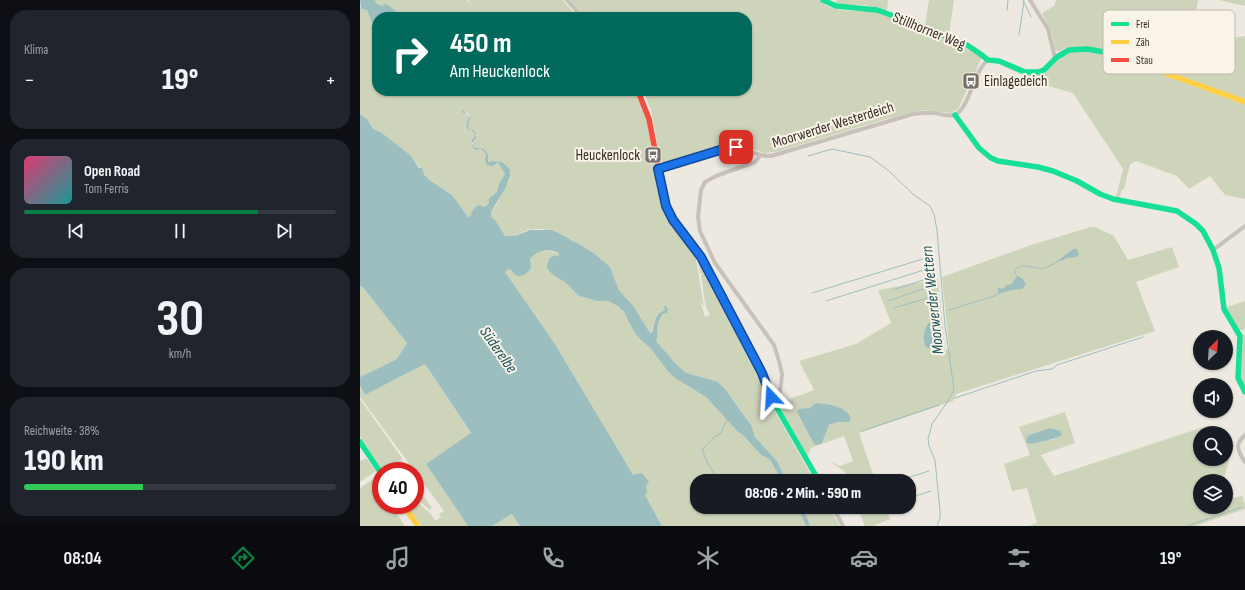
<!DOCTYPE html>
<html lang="de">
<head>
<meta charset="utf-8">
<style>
	body { margin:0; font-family:"Sofia Sans Condensed",sans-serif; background:#20242c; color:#f1f3f6; height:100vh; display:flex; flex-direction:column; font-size:15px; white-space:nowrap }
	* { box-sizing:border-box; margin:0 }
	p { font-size:13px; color:#9ea1a6 }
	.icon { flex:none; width:22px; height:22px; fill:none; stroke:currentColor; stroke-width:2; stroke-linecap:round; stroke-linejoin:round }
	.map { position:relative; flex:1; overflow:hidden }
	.sheet { display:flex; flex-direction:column; gap:10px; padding:10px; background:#0d0f14; width:360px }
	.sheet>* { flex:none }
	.guide { position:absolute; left:12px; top:12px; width:380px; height:84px; border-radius:16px; box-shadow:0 1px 3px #0004; background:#00695c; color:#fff; overflow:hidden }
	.needle { width:26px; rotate:25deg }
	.controls { position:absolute; left:833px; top:330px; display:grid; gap:8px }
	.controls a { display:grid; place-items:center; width:40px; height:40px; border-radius:50%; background:#171b24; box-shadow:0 1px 3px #0004; font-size:20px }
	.speed { position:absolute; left:12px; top:462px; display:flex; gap:8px; font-size:20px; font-weight:700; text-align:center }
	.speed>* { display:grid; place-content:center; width:52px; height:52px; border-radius:50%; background:#171b24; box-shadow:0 1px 3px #0004; line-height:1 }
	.speed .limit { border:6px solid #d22; background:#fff; color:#111 }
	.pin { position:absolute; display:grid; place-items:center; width:34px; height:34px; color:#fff; margin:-17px; border-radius:8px; box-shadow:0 2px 6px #0006 }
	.me { position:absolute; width:44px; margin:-22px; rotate:340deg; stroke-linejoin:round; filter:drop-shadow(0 0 3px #0008) }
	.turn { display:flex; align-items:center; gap:14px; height:84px; padding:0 12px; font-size:18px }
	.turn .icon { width:52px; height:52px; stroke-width:2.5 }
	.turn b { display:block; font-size:28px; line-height:34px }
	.big { font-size:30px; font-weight:800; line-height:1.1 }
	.sheet .widget { flex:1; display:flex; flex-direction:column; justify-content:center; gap:6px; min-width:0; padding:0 14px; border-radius:16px; background:#20242c }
	.sheet .dial { align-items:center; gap:0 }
	.dial b { font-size:52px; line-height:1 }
	.song { display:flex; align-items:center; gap:12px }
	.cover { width:48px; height:48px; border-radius:6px; background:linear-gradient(135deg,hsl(340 70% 55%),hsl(180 70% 35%)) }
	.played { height:4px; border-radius:2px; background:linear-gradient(90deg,#0b8043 75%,#363941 75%) }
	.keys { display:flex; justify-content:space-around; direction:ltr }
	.heat { display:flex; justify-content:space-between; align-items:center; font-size:22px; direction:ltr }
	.charge { height:6px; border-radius:3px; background:linear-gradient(90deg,#34c759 38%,#363941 0) }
	.trip { position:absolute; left:330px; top:474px; width:226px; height:40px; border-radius:16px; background:#171b24; box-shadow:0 1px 3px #0004; font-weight:800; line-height:40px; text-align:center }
	.tab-bar { display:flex; height:64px; justify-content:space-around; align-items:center; background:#090b0e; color:#9ea1a6 }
	.tab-bar .icon { width:28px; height:28px }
	.tab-bar .selected { color:#0b8043 }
	.tab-bar b { font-size:18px; color:#f1f3f6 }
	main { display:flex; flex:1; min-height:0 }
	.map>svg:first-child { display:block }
	.green { fill:#cdd4ba; fill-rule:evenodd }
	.water { fill:#9cbebf }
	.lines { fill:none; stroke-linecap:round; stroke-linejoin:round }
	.stream { stroke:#9cbebf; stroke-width:1 }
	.street { stroke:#c7c1ba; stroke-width:4 }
	.fast { stroke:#16e098; stroke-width:5.5 }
	.slow { stroke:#ffcf43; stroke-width:5.5 }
	.jam { stroke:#f24e42; stroke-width:5.5 }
	.route-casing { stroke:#114b97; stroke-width:10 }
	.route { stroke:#1a73e8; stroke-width:7 }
	.labels { text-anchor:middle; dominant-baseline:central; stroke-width:4; stroke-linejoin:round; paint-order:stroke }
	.street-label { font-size:15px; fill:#382e28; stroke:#faf3e8 }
	.poi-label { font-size:15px; fill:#382e28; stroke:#faf3e8; text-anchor:start }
	.water-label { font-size:16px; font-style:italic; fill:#1b525b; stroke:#faf3e8 }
	.key { fill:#faf3e8; stroke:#c0b8ae; stroke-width:1 }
	.key-label { font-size:11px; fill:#382e28 }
</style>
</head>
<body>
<main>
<section class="sheet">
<div class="widget"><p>Klima</p>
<div class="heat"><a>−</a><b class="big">19°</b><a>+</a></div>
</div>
<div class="widget">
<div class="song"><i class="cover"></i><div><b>Open Road</b><p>Tom Ferris</p></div></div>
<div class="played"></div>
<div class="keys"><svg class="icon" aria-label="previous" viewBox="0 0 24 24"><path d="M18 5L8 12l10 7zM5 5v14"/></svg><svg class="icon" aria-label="pause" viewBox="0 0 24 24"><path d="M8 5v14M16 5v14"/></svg><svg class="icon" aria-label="next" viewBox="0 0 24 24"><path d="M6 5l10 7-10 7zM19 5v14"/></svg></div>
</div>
<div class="widget dial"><b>30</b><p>km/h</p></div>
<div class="widget"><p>Reichweite · 38%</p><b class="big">190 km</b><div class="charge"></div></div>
</section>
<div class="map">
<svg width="885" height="526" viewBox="0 0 885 526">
	<rect width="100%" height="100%" fill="#ede9e1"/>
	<g class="green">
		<path d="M 15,0 L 106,0 L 113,5 L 108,0 L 203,0 L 217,17 L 125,17 L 124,15 L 122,17 L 35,17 L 37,12 L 16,3 Z"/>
		<path d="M 210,0 L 459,0 L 467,6 L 479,10 L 493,11 L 507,10 L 521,13 L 589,39 L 622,57 L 598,109 L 591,113 L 564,110 L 553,112 L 519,121 L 415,152 L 404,153 L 386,146 L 376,145 L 369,145 L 306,164 L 300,161 L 291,109 L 283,91 L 387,91 L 387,17 L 225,17 Z"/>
		<path d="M 476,0 L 528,0 L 527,11 L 505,5 L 475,4 Z"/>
		<path d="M 569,0 L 594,0 L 589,35 L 565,26 Z"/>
		<path d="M 696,0 L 838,0 L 834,26 L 874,38 L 885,36 L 885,99 L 754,52 L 729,47 L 709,47 L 699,51 L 695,50 L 692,34 L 682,13 L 694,6 Z"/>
		<path d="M 859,0 L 885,0 L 885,6 Z"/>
		<path d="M 0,6 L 1,9 L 7,10 L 12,23 L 17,25 L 17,40 L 15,48 L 17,49 L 17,91 L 275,91 L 286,117 L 303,207 L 315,229 L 335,253 L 344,307 L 342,303 L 341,303 L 345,317 L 350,315 L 345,304 L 341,274 L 342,273 L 340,273 L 338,260 L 339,260 L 398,371 L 413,408 L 442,459 L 455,481 L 427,481 L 417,461 L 395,437 L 386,417 L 366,390 L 358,382 L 352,380 L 330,374 L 325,372 L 315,363 L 295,341 C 296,339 297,337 298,334 C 298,327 296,317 305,314 L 305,308 L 305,310 C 293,313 295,326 290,333 L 274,307 L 259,290 L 250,267 L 235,254 L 219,244 L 212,241 L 207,237 L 192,230 L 178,229 L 167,230 L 155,236 L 145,236 L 136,221 L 131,217 L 131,213 L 139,200 L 150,179 L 139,161 L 128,163 L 129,159 L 126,151 L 119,148 L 116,148 L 113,146 L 113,141 L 115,140 L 117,135 L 114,130 L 109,130 C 106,124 111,118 109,114 C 107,113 105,112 104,111 L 104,114 L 107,115 L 109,118 C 107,122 105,127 108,130 L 112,130 L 115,134 L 114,138 L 112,141 L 112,146 L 118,150 L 121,149 C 126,153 127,154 125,160 L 133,166 L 137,163 L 141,165 L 145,174 L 139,184 L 137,193 L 133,194 L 129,200 L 130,203 L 125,207 L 119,205 L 111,216 L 108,217 L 96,200 L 92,195 L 68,179 L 55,161 L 22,133 L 13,129 L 7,119 L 0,114 Z"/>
		<path d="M 709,52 L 729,52 L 752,56 L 885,105 L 885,199 L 865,195 L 850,176 L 829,189 L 817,176 L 776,161 L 770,164 L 764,189 L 762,190 L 759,198 L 756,197 L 763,169 L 713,93 L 688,86 L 640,65 L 669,75 L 685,73 L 699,59 Z"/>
		<path d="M 731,227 L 735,227 L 754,236 L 768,260 L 812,247 L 819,267 L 776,282 L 795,331 L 596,394 L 593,401 L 499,433 L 513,474 L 497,481 L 489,481 L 484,471 L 469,461 L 480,466 L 493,461 L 484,436 L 451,448 L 447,457 L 421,410 L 427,400 L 454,390 L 439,361 L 496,344 L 531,323 L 518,290 L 578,279 L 585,351 L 589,347 L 582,277 L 671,245 ZM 577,318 L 579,324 L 577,330 L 580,334 L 581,339 L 576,347 L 568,348 L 566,328 L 572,319 ZM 457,403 L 473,405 L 487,411 L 486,422 C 471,422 467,424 464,439 L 454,444 L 437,412 L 450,408 L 454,404 Z"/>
		<path d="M 184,250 L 199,253 L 199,256 L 190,257 L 187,262 L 193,275 L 206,283 L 219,296 L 237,301 L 248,301 L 262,309 L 276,335 L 292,350 L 306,369 L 320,381 L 346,397 L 378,432 L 382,434 L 401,455 L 410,460 L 417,472 L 421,481 L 337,481 L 337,507 L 437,507 L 446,526 L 302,526 L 285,495 L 282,473 L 273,476 L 195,344 L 145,272 L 149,269 L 153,273 L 171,268 L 169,262 C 171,255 177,251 184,250 Z"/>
		<path d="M 2,285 L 47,343 L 37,359 L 0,377 L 0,287 Z"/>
		<path d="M 885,301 L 885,329 L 879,331 L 865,308 Z"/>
		<path d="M 885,334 L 885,389 L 880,378 L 881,335 Z"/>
		<path d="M 65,364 L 111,434 L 66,464 L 108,526 L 62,526 L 46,505 L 55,505 L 55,500 L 71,514 L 75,521 L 81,517 L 79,514 L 84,511 L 0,397 L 0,385 L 5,395 Z"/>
		<path d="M 0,399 L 42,458 L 41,460 L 49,471 L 25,471 L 19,465 L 0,437 Z"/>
		<path d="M 705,412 L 715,443 L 681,455 L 694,476 L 850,425 L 860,433 L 840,433 L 840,459 L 866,459 L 866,438 L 874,445 L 863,481 L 840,481 L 840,507 L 866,507 L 866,491 L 869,499 L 882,496 L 885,504 L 885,509 L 835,526 L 669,526 L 677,523 L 667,488 L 652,491 L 644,464 L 670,455 L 659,427 ZM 690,428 L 698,430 L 695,439 L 669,444 L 669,435 Z"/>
		<path d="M 6,458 L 16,471 L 0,482 L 0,461 Z"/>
		<path d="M 13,479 L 21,491 L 21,505 L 31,505 L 45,526 L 0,526 L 0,488 Z"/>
		<path d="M 55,484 L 72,508 L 70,509 L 71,511 L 55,497 Z"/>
		<path d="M 442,507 L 469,507 L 480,526 L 450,526 L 447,517 Z"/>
		<path d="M 497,507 L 506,507 L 508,511 L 526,507 L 530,519 L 513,526 L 505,526 Z"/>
		<path d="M 152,514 L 160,526 L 132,526 Z"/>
	</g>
	<g class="water">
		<path d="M 0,0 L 15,0 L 16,3 L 22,6 L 24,4 L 28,5 L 37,12 L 35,17 L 17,17 L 17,25 L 12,23 L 7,10 L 1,9 Z"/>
		<path d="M 102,110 L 110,117 L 108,126 L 109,130 L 113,129 L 116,133 L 116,138 L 112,143 L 113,146 L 116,148 C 125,147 130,153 128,162 C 138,160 144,161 150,170 C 151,186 137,199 131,213 L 131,217 L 136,221 L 145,236 L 155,236 L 170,230 L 192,230 L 207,237 L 212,241 L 219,244 L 235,254 L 250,267 L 259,290 L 274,307 L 290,333 L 292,332 C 295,322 295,313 305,310 L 304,306 L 306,306 L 308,310 L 307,313 L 303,314 C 294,326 300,331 296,341 L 315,363 L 325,372 L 330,374 L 352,380 L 358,382 L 366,390 L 391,425 L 395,437 L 417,461 L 427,481 L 421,481 L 417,472 L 410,460 L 401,455 L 382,434 L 378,432 L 346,397 L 315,378 L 306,369 L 292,350 L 276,335 L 270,324 L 264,312 L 259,307 L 248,301 L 237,301 L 219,296 L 206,283 L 193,275 L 187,268 C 187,260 190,254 199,256 L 199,253 C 188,248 177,250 170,259 L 171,268 C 168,273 161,279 154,274 C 152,272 151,270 149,269 L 145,272 L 195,344 L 273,475 L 282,473 L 289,482 L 286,486 L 287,492 L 285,495 L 302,526 L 160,526 L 152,514 L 132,526 L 108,526 L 66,464 L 111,433 L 65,364 L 5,395 L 0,385 L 0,377 L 37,359 L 47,343 L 2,286 L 0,287 L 0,114 L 7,119 L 13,129 L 22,133 L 51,156 L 59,168 L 62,168 L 64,174 L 68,179 L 92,195 L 96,200 L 108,217 L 111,216 C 111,211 115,207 119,205 L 125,207 L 129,203 L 129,198 L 137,192 L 139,184 L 145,174 L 139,164 L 137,163 L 133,166 L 127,165 L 125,160 C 126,154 127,153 121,149 L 116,150 L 112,146 L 112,140 L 114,138 L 115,134 L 112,130 L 108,130 C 105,126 107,122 109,117 L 107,115 L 102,112 Z"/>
		<path d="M 713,249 L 717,249 L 719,255 C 713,260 709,255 702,261 L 699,260 Z"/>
		<path d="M 658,276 L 663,279 L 666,284 L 662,289 L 651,290 L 638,294 L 638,288 L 643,289 L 647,285 L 652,284 L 653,281 Z"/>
		<path d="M 577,318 L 579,319 L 577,330 L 580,334 L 581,342 L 576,347 L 567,348 C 560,339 565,320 577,318 Z"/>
		<path d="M 457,403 C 468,404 488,406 491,419 L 489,422 L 478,422 L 469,425 L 462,443 L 458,445 L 454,444 L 437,412 L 439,409 L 450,408 L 454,404 Z"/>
		<path d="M 690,428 L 698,430 L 701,432 L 702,435 C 697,439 676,443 669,444 L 666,442 L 667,437 L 669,435 Z"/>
		<path d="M 437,507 L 442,507 L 447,517 L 450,526 L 446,526 Z"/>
	</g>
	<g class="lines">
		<g class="stream">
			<path d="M 663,0 L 671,17"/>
			<path d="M 647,10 L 648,0"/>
			<path d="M 659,35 L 664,1"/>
			<path d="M 448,156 L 472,149 L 510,157 L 529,171 L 554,195 L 570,206 L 574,214 L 577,230 L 585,326 L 594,389 L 588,401 L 572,424 L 568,439 L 569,446 L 575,460 L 580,511 L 580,518 L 577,526"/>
			<path d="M 658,277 L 654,272 C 659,260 675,270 684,268 C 690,267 694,263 699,260"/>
			<path d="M 533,290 L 569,278"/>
			<path d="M 452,293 L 566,258 L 573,309"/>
			<path d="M 466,301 L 567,269"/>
			<path d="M 528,301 L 569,287"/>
			<path d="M 534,308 L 571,297"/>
			<path d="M 589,310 L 634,296 L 638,294"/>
			<path d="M 595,398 L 676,371 L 692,369 L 697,365 L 783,337"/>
			<path d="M 502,431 L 579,405"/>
			<path d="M 358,480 L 348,464 L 342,450 L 353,438 L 360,434 L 367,420"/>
			<path d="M 537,481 L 569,471"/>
			<path d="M 549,498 L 571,491"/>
			<path d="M 509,513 L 525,507"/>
			<path d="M 827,526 L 882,507"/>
		</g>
		<g class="street">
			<path d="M 207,0 L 222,17"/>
			<path d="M 670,0 L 688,29 L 695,58"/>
			<path d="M 400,156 L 395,162 L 356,176 L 345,182 L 341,190 L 338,217 L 340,231 L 355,263 L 414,345 L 419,361 L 422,374 L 421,385 L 418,401 L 414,403"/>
			<path d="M 298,169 L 370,147 C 385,146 396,157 411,156 L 553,114 C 560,113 568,112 575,113 C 581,114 588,117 594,115 C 609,111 613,71 628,60"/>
			<path d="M 853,250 L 885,226"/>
			<path d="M 885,435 C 874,444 878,452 885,462"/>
			<path d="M 473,507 L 483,526"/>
		</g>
		<g class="fast">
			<path d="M 463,0 L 476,6 L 517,10 L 559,25 L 607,45 L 619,53 L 628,60 L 639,61 L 665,72 L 678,72 L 684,70 L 697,57 L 709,50 L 727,49 L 755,54 L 805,73"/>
			<path d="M 595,115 L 619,148 L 631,158 L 638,161 L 678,167 L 693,171 L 717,181 L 740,194 L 753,199 L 817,211 L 836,224 L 843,231 L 853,250 L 859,268 L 864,309 L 880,336 L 878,378 L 885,392"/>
			<path d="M 337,251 L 341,257 L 402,373 L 414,403 L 459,481"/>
			<path d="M 0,442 L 21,473"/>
		</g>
		<g class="slow">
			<path d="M 805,73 L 885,102"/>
			<path d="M 43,505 L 58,526"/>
		</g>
		<path class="jam" d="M 278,91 L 289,119 L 306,206 L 313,220 L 337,251"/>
	</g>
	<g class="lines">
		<g class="route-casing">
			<path id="route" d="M 376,147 L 370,147 L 298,169 L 306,206 L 313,220 L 341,257 L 402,373 L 411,397"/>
		</g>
		<use href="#route" class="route"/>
	</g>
	<defs>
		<g id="bus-square" transform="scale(0.9)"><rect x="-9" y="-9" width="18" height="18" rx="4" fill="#776f69" stroke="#faf3e8"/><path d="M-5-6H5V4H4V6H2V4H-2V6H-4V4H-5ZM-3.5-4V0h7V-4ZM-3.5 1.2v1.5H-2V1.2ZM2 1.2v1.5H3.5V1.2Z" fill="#fff"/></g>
	</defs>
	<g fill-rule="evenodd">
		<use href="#bus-square" x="611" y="81"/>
		<use href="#bus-square" x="293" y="155"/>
	</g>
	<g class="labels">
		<g class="street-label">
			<text transform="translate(569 31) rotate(22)">Stillhorner Weg</text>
			<text transform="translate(473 125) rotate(-17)">Moorwerder Westerdeich</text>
		</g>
		<g class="poi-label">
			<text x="624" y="81">Einlagedeich</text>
			<text x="280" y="155" text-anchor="end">Heuckenlock</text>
		</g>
		<g class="water-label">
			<text transform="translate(573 300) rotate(-96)">Moorwerder Wettern</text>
			<text transform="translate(138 350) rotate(55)">Süderelbe</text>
		</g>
	</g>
	<rect x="743" y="10" width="132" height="64" rx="6" class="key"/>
	<rect x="751" y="22" width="18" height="4" fill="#16e098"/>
	<rect x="751" y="40" width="18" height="4" fill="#ffcf43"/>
	<rect x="751" y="58" width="18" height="4" fill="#f24e42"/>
	<g class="key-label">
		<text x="776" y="28">Frei</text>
		<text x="776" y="46">Zäh</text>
		<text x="776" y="64">Stau</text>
	</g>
</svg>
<div class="controls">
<a><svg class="needle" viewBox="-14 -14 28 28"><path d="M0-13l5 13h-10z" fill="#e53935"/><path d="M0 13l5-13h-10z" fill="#9ea1a6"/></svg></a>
<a><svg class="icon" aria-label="sound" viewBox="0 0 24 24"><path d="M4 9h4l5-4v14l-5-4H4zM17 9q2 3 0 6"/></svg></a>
<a><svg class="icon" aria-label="search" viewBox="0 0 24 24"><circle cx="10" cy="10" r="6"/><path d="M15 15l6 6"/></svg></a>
<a><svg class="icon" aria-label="layers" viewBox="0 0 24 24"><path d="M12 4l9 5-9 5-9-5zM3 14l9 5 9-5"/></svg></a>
</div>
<div class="speed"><div class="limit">40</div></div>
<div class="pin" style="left:376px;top:147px;background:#d93025"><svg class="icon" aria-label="arrive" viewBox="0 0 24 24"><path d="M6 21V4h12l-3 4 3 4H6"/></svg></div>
<svg class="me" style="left:411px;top:397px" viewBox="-20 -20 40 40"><path d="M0-17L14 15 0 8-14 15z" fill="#1a73e8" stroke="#fff" stroke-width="4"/></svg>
<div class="trip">08:06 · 2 Min. · 590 m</div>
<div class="guide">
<div class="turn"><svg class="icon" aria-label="right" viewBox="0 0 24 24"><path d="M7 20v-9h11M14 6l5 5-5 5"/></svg><div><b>450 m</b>Am Heuckenlock</div></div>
</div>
</div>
</main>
<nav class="tab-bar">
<b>08:04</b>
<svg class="icon selected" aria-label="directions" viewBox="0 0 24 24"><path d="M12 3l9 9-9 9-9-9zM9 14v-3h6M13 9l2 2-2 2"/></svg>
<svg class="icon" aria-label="music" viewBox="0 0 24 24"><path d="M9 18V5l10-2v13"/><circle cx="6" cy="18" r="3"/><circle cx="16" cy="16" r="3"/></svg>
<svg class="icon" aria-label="phone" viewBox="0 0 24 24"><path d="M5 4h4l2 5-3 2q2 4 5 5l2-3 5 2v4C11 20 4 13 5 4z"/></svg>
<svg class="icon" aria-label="climate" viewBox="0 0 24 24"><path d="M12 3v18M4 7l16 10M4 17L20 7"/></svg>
<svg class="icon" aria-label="car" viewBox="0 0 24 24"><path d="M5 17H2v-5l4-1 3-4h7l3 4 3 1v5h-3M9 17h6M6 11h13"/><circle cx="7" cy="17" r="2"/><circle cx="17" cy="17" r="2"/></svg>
<svg class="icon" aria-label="filters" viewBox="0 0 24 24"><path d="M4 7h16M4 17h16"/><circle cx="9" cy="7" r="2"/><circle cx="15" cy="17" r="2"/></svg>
<b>19°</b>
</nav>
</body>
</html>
